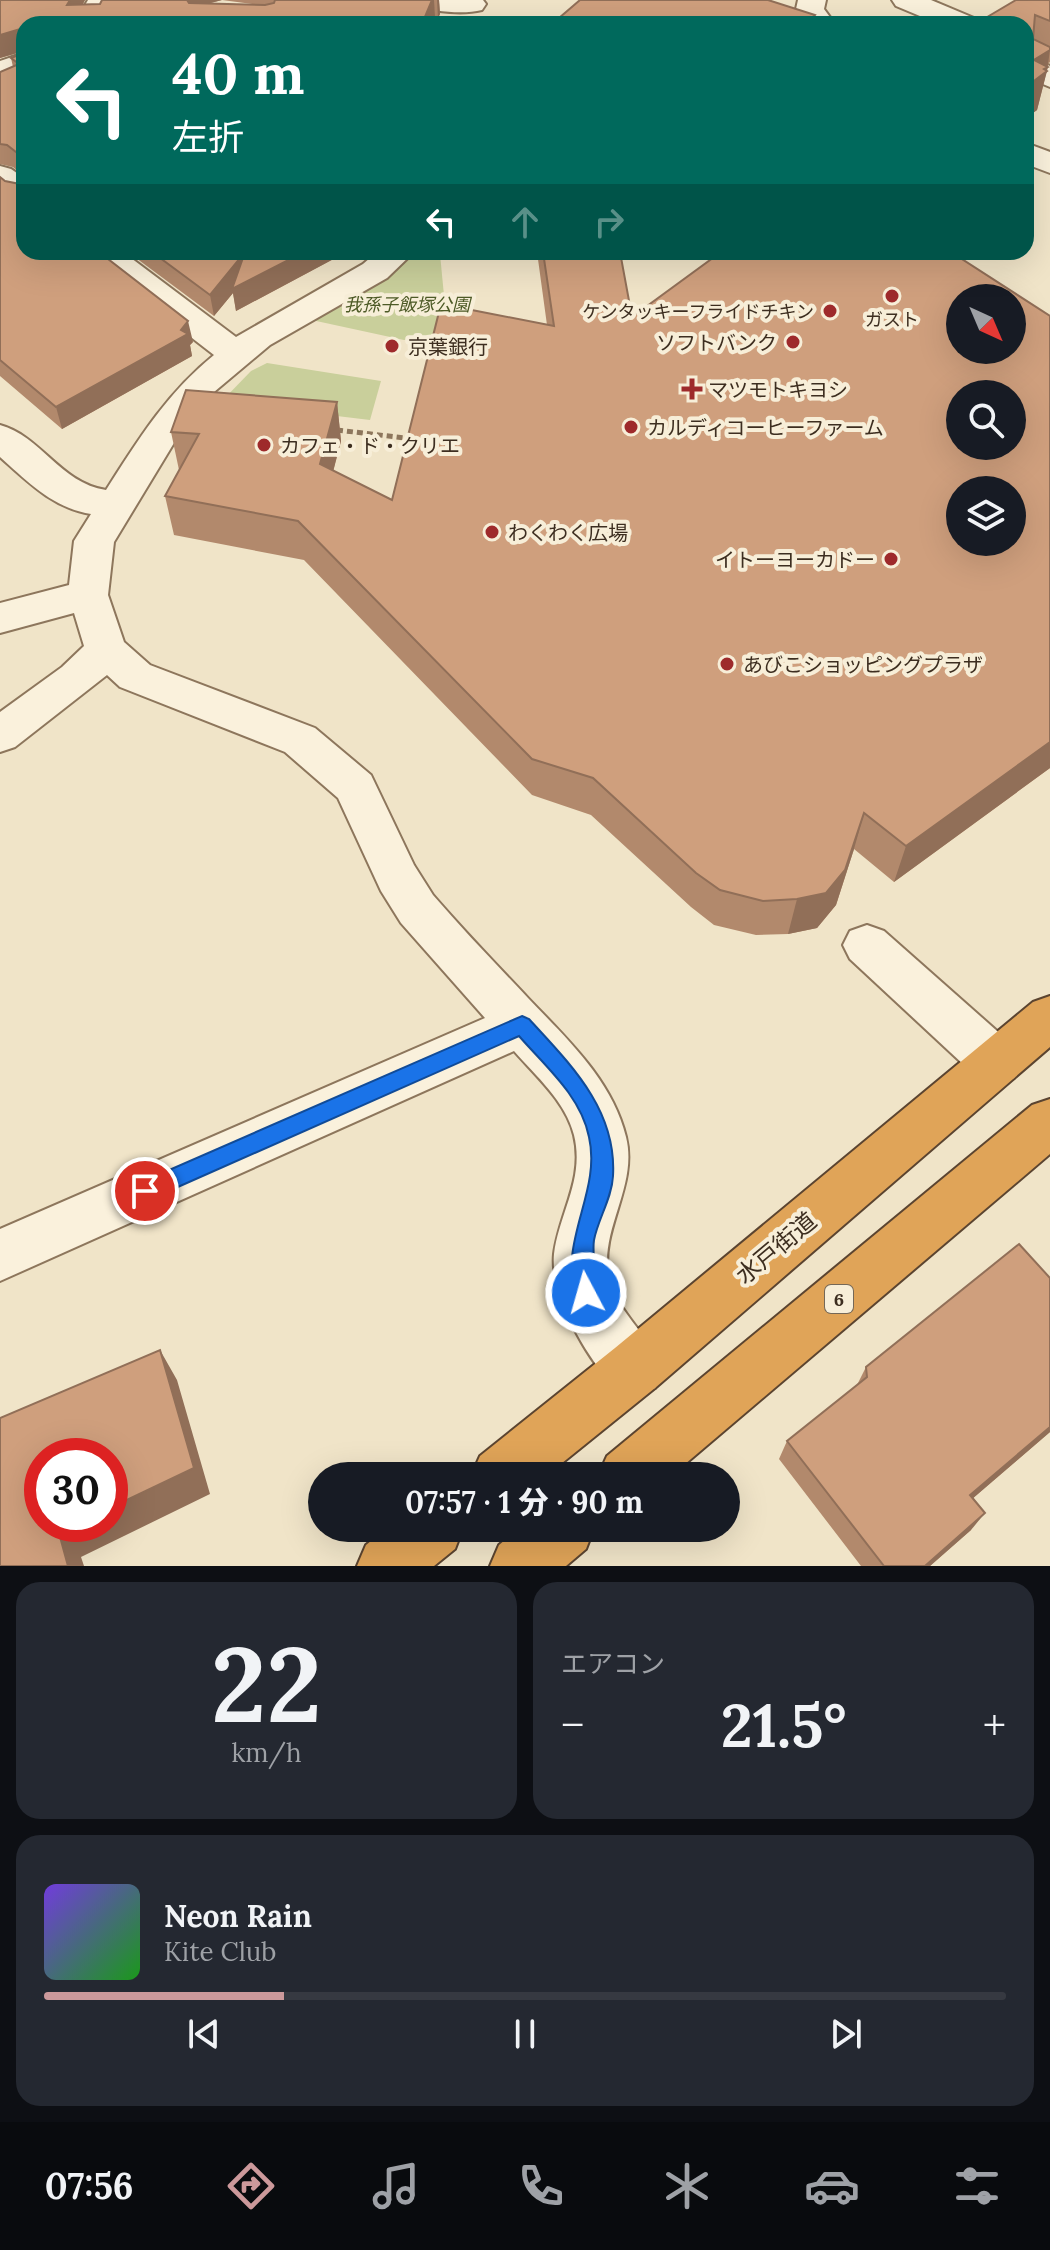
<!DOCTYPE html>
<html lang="ja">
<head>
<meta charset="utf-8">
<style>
	body { margin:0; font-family:Lora,"Noto Sans JP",serif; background:#242831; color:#f1f3f6; height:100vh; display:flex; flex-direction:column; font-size:30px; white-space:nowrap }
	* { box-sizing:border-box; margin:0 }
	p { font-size:26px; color:#9ea1a6 }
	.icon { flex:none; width:44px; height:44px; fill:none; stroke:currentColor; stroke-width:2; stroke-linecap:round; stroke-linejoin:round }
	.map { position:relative; height:1566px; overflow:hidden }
	.panel { display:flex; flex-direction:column; gap:16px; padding:16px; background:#0d0f14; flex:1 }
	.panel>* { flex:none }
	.hud { position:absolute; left:16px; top:16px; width:1018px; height:244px; border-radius:24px; box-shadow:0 8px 32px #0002; background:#00695c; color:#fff; overflow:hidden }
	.needle { width:52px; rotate:136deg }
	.buttons { position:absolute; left:946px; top:284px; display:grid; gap:16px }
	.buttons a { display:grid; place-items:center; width:80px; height:80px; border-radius:50%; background:#171b24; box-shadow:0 8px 32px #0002; font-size:40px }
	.speed { position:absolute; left:24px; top:1438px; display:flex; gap:16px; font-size:40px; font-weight:700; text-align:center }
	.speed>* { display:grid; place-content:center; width:104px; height:104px; border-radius:50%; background:#171b24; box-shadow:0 8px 32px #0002; line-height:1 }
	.speed .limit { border:12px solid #d22; background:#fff; color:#111 }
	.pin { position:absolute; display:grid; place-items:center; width:68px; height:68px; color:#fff; margin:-34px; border:4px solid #fff; border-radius:50%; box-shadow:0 2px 8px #0007 }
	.me { position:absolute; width:88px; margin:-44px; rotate:354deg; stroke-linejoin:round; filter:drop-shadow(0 0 6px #0008) }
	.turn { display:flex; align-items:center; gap:28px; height:168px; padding:0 24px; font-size:36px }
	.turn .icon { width:104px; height:104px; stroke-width:2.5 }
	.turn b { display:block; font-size:56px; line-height:68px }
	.lanes { display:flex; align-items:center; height:76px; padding:0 24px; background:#0003; justify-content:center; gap:40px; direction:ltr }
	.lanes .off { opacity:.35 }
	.big { font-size:60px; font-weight:800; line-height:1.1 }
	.panel .widget { flex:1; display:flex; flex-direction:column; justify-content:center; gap:12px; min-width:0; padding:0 28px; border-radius:24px; background:#242831 }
	.panel .dial { align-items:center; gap:0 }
	.dial b { font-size:104px; line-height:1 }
	.song { display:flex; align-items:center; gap:24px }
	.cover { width:96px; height:96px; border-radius:12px; background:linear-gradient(135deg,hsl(260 70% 55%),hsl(120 70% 35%)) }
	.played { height:8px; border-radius:4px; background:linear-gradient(90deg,#cc999b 25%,#363941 25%) }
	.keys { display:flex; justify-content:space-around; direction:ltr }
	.heat { display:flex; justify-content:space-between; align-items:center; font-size:44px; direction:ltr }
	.panel .tiles { flex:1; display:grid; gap:16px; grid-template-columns:1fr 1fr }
	.widget:last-child { grid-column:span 2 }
	.trip { position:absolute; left:308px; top:1462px; width:432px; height:80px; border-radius:40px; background:#171b24; box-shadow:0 8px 32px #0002; font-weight:800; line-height:80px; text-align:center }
	.menu { display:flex; height:128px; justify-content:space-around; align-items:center; background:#090b0e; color:#9ea1a6 }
	.menu .icon { width:56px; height:56px }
	.menu .current { color:#cc999b }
	.menu b { font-size:36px; color:#f1f3f6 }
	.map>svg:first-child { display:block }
	.green { fill:#c9cf9b }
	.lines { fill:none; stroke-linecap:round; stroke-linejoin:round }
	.minor-casing { stroke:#8d765c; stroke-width:4 }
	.highway-casing { stroke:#5b4430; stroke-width:4 }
	.path { stroke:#8d765c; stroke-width:5; stroke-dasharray:6 4; stroke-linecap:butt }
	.minor { fill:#faf1dc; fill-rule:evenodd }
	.highway { fill:#e0a458; fill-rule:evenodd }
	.wall { fill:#b2896c; fill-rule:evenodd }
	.shaded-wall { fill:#916f58 }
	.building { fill:#cf9f7d; stroke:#916f58; stroke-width:2; fill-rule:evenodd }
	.route { fill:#1a73e8; stroke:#114b97; stroke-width:2 }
	.poi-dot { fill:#9e2a2b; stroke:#f7eed8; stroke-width:3 }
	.labels { text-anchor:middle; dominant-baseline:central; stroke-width:8; stroke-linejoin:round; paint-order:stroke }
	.far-park-label { font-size:18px; font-style:italic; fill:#4d5a26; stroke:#f7eed8 }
	.far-poi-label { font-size:18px; fill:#3d2e20; stroke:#f7eed8; text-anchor:end }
	.shield { fill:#f7eed8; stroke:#756857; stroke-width:2 }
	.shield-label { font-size:18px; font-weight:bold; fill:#3d2e20 }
	.poi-label { font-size:20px; fill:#3d2e20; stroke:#f7eed8; text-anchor:start }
	.near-street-label { font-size:24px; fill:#3d2e20; stroke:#f7eed8 }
</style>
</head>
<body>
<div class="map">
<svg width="1050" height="1566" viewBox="0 0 1050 1566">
	<rect width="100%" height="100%" fill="#f0e4c8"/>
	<g class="green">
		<path d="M 410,253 L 440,254 L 448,337 L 404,340 L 307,319 Z"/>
		<path d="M 267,363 L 381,381 L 370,420 L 221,402 L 251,371 Z"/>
	</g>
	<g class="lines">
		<g class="minor-casing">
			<g id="minor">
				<path d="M 88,0 L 116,0 L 102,24 L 74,24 Z"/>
				<path d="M 409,0 L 483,0 L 486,4 L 482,10 C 462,15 434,11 413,6 Z"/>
				<path d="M 798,0 L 826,0 L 824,9 L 835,24 L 806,24 L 796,9 Z"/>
				<path d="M 892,0 L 931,0 L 974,18 L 978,24 L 939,24 L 896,6 Z"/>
				<path d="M 24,53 L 24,73 L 0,81 L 0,61 Z"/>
				<path d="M 1026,56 L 1050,66 L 1050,87 L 1026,77 Z"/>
				<path d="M 1026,143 L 1050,152 L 1050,173 L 1026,164 Z"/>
				<path d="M 0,166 L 11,169 L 24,178 L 24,203 L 13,200 L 0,191 Z"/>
				<path d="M 85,252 L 123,252 L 236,337 L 363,264 L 377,252 L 414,252 L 387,278 L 270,345 L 214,392 L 183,428 L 114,542 L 108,595 L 124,642 L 150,665 L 315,728 L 371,775 L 414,865 L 433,895 C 464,931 496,964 528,998 C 567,1039 612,1080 626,1137 C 638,1185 601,1227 608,1274 C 614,1309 649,1335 663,1368 L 655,1388 L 635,1396 C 628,1393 619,1391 613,1385 C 586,1357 550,1294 554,1254 C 559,1213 585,1179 574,1135 C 566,1102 536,1076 514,1051 L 0,1281 L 0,1229 L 485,1018 L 401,923 L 381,891 L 338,798 L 285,752 L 120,687 L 107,675 L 15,747 L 0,752 L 0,712 L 62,667 L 84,646 L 74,613 L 0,633 L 0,603 L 69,585 L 74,541 L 91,514 C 53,508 28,482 0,457 L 0,425 C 41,436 60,483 106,490 C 138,440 167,393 214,355 L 90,259 Z"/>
				<path d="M 867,925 L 884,931 L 1014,1046 L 1021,1062 L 1014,1078 L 996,1084 L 978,1078 L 850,959 L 843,945 L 850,931 Z"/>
			</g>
		</g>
		<g class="highway-casing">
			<g id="highway">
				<path d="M 1050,996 L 1050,1047 L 655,1388 L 546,1476 L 471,1476 L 480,1456 L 615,1348 L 1033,1002 Z"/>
				<path d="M 1050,1099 L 1050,1154 L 671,1476 L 598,1476 L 607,1456 L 1032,1105 Z"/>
				<path d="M 387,1528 L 463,1528 L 455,1549 L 434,1566 L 357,1566 L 366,1545 Z"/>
				<path d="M 519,1528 L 594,1528 L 586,1549 L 566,1566 L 490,1566 L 499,1545 Z"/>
			</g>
		</g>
		<path class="path" d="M 337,430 L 405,438 L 414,436"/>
		<use href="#minor" class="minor"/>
		<use href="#highway" class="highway"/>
	</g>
	<g class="wall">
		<path d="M 0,0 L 85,0 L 82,5 L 100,4 L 102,0 L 439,0 L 440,14 L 438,18 L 435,17 L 432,24 L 24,24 L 24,252 L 193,342 L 190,345 L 192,356 L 62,429 L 0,376 L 0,177 L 5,181 L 20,184 L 20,173 L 13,167 L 0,164 L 0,72 L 13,67 L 11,58 L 21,54 L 21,52 L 0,58 ZM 222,0 L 260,5 L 210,3 Z"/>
		<path d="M 1050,0 L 1050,63 L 1049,62 L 1037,110 L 1026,118 L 1026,24 L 977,23 Z"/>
		<path d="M 128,252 L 341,252 L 341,255 L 236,311 L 233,293 L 214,316 Z"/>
		<path d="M 537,252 L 620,252 L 632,317 L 1050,768 L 894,882 L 854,849 L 836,905 L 817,928 L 788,934 L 756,935 L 714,925 L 691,907 L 591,815 L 532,795 L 304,560 L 174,535 L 165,496 L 179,470 L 171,432 L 337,402 L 341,441 L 333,471 L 392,500 L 547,325 Z"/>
		<path d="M 1050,1278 L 1050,1432 L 973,1498 L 971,1530 L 930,1566 L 861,1566 L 779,1459 L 787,1441 L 857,1385 L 866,1367 Z"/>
	</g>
	<g class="shaded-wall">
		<path d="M 70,0 L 85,0 L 73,24 L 67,5 Z"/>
		<path d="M 186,0 L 222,0 L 192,8 Z"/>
		<path d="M 432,0 L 434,0 L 435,17 L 432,24 L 422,24 Z"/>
		<path d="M 437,0 L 439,0 L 440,14 L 438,18 Z"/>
		<path d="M 815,15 L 814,24 L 807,24 Z"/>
		<path d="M 20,29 L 24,51 L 0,58 L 0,35 Z"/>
		<path d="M 1050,50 L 1047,71 L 1037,110 L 1026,118 L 1026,87 L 1034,60 Z"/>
		<path d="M 245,252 L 341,252 L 341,255 L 236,311 L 233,293 L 214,316 L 210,295 Z"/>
		<path d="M 188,321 L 193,342 L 190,345 L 192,356 L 62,429 L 56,407 L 181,330 Z"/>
		<path d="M 337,402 L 341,441 L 325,503 L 320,464 Z"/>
		<path d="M 1050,742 L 1050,768 L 894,882 L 906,846 Z"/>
		<path d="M 864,813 L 854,849 L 836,905 L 817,928 L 788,934 L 797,899 Z"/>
		<path d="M 160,1350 L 177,1380 L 210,1494 L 81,1557 L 84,1566 L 68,1566 L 59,1533 L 78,1524 L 110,1524 L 110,1508 Z"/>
		<path d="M 1050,1427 L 1050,1432 L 957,1512 L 970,1495 Z"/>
		<path d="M 985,1513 L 971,1530 L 930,1566 L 925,1566 Z"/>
	</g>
	<g class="building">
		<path d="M 0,0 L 70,0 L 67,5 L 100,4 L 102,0 L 187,0 L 189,3 L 265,5 L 274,3 L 275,0 L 432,0 L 422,24 L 24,24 L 24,252 L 99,252 L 188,321 L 181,330 L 188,334 L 56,407 L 0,360 L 0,177 L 5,181 L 20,184 L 21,156 L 7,145 L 0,144 L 0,72 L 19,64 L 11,58 L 21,54 L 20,29 L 0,35 Z"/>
		<path d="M 580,0 L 768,0 L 815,15 L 807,24 L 552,24 Z"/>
		<path d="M 1016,0 L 1050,0 L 1050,21 L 1035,15 L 1033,39 L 1050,47 L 1050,50 L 1034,60 L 1048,67 L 1044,69 L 1047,71 L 1026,87 L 1026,24 L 959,24 L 968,19 L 977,23 Z"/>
		<path d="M 152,252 L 245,252 L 210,295 Z"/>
		<path d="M 245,252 L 304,252 L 232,289 Z"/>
		<path d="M 543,252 L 620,252 L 632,317 L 721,252 L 951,252 L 1050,316 L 1050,742 L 906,846 L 864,813 L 845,870 L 826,893 L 797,899 L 763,901 L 720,890 L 696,873 L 593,778 L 532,759 L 298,521 L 165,496 L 199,434 L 171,432 L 186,390 L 337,402 L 320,464 L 392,500 L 441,304 L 554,326 ZM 960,298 L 1012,298 L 1012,350 L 960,350 ZM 960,394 L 1012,394 L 1012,446 L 960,446 ZM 960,490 L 1012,490 L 1012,542 L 960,542 Z"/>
		<path d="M 1019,1244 L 1050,1278 L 1050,1427 L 970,1495 L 985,1513 L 925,1566 L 884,1566 L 787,1441 L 867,1377 L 866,1367 Z"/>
		<path d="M 160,1350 L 194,1468 L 110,1508 L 110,1456 L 42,1456 L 42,1524 L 78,1524 L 59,1533 L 68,1566 L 0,1566 L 0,1418 Z"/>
	</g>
	<path class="route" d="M 522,1016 L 529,1019 C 570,1064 617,1109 613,1176 C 612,1198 598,1219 594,1240 C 591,1260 601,1284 594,1301 L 586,1304 L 578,1301 C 555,1244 602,1194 589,1137 C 581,1096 545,1066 519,1036 L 153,1198 L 145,1201 L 137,1198 L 134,1191 L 137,1184 Z"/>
	<g class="poi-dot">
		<circle cx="892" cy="296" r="8"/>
		<circle cx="830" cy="311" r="8"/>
		<circle cx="793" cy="342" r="8"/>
		<circle cx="392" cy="346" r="8"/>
		<path d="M688 377h8v8h8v8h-8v8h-8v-8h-8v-8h8z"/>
		<circle cx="631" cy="427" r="8"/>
		<circle cx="264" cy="445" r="8"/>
		<circle cx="492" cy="532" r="8"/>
		<circle cx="891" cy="559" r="8"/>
		<circle cx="727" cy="664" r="8"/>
	</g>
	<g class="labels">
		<g class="far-park-label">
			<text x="407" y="304">我孫子飯塚公園</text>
		</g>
		<g class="far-poi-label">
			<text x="814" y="311">ケンタッキーフライドチキン</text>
			<text x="892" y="319" text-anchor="middle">ガスト</text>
		</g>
		<rect class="shield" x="825" y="1285" width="28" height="28" rx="6"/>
		<g class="shield-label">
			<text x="839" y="1299">6</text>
		</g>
		<g class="poi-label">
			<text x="777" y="342" text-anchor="end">ソフトバンク</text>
			<text x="408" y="346">京葉銀行</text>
			<text x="708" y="389">マツモトキヨシ</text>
			<text x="647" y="427">カルディコーヒーファーム</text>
			<text x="280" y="445">カフェ・ド・クリエ</text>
			<text x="508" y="532">わくわく広場</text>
			<text x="875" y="559" text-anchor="end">イトーヨーカドー</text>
			<text x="743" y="664">あびこショッピングプラザ</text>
		</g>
		<g class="near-street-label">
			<text transform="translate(776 1248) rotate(-40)">水戸街道</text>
		</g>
	</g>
</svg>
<div class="buttons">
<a><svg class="needle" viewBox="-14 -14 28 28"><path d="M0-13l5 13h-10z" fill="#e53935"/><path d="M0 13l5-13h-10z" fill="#9ea1a6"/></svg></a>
<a><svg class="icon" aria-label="search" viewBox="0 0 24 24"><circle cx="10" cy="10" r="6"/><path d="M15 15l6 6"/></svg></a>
<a><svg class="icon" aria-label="layers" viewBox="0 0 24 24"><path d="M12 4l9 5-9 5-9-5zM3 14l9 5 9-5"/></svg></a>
</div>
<div class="speed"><div class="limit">30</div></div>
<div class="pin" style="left:145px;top:1191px;background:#d93025"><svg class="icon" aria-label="arrive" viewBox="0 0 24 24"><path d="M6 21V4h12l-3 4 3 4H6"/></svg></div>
<svg class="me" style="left:586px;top:1293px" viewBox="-20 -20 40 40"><circle r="17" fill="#1a73e8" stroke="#fff" stroke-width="3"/><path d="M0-11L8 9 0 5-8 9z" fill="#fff"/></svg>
<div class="trip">07:57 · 1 分 · 90 m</div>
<div class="hud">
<div class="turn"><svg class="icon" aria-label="left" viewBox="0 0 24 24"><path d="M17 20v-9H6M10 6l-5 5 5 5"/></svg><div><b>40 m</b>左折</div></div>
<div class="lanes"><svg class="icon" aria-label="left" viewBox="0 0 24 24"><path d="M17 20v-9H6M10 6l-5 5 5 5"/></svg><svg class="icon off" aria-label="ahead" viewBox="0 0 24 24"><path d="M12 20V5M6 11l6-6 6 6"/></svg><svg class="icon off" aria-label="right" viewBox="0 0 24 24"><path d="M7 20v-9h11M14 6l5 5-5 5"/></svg></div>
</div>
</div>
<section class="panel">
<div class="tiles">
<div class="widget dial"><b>22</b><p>km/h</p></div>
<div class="widget"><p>エアコン</p>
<div class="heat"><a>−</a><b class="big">21.5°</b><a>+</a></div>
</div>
<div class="widget">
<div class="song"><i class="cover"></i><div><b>Neon Rain</b><p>Kite Club</p></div></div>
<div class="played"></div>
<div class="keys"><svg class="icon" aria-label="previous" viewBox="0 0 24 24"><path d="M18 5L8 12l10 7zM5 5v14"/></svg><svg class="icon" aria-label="pause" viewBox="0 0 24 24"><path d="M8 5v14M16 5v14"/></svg><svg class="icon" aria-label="next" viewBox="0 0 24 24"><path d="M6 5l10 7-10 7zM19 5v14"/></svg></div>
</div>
</div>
</section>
<nav class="menu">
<b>07:56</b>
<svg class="icon current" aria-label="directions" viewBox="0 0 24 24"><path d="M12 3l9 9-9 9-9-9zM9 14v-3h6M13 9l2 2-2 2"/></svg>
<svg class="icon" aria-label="music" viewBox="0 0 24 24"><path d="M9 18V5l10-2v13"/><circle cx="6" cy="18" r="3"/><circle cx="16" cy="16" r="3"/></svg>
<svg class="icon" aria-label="phone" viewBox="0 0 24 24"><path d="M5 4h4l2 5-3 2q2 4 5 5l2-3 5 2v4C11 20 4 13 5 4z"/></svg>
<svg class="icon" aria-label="climate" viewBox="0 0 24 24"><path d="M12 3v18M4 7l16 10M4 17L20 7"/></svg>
<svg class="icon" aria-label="car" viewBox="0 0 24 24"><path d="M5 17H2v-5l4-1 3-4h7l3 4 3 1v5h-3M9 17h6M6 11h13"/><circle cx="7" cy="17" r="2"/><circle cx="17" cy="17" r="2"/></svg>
<svg class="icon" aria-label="filters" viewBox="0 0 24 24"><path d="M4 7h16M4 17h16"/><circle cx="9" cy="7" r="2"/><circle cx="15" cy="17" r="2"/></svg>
</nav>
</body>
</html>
